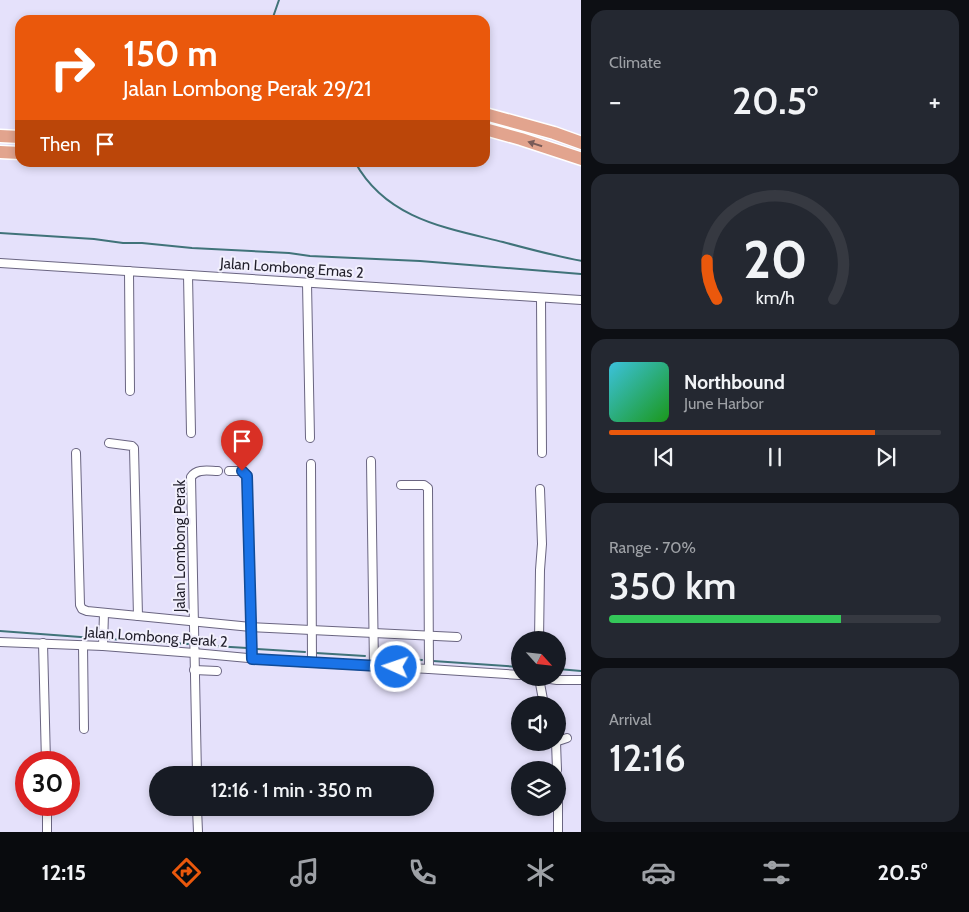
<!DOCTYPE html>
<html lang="en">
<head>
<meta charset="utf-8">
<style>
	body { margin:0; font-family:Cabin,sans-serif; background:#242831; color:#f1f3f6; height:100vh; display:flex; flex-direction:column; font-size:19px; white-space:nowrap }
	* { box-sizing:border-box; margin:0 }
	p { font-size:16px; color:#9ea1a6 }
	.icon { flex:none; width:28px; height:28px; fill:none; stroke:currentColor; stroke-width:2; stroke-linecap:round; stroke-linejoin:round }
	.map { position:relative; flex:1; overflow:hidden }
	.details { display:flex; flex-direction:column; gap:10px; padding:10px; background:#0d0f14; width:388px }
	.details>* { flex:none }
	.guide { position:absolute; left:15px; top:15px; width:475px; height:152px; border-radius:15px; box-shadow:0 2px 8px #0003; background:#ea580c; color:#fff; overflow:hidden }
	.needle { width:32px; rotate:117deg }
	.fabs { position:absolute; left:511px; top:631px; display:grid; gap:10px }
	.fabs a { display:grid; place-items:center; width:55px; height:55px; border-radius:50%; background:#171b24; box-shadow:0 2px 8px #0003; font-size:25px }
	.speed { position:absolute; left:15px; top:751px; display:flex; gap:10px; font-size:25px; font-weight:700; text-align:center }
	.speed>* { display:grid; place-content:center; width:65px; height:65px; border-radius:50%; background:#171b24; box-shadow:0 2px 8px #0003; line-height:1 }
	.speed .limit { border:8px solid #d22; background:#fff; color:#111 }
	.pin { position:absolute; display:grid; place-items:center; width:42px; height:42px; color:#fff; margin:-51px -21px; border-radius:50% 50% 50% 0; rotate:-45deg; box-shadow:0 0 5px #0007 }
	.pin .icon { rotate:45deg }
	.me { position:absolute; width:55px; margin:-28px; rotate:273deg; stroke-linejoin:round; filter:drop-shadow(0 0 4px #0008) }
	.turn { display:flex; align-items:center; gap:18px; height:105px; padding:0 25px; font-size:22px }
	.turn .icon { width:65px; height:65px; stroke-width:2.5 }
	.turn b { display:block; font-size:35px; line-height:42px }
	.then { display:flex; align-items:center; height:48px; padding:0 25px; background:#0003; gap:10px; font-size:19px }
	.big { font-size:38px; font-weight:600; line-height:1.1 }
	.details .card { flex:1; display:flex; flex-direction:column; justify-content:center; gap:8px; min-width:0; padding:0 18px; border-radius:15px; background:#242831 }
	.details .dial { align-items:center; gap:0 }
	.dial svg { height:130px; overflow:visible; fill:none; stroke:#363941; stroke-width:7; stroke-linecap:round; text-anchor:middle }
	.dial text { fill:#f1f3f6; stroke:none }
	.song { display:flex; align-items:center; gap:15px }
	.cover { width:60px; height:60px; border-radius:8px; background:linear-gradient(135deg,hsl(190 70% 55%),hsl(120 70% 35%)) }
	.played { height:5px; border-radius:2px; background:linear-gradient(90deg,#ea580c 80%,#363941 80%) }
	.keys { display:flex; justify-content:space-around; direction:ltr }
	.heat { display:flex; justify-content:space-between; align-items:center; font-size:28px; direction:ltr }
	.charge { height:8px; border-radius:4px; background:linear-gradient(90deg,#34c759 70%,#363941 0) }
	.trip { position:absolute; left:149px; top:766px; width:285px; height:50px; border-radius:25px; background:#171b24; box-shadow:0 2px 8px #0003; font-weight:600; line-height:50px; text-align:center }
	.menu { display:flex; height:80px; justify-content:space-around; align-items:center; background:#090b0e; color:#9ea1a6 }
	.menu .icon { width:35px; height:35px }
	.menu .active { color:#ea580c }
	.menu b { font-size:22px; color:#f1f3f6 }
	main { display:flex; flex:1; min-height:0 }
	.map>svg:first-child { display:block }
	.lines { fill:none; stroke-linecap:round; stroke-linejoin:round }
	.stream { stroke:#407379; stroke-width:2 }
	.street-casing { stroke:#6a6581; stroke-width:10 }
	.primary-casing { stroke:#fff; stroke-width:15 }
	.street { stroke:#fff; stroke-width:8 }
	.primary { stroke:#e2a48e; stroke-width:12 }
	.oneway { fill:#785b58 }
	.route-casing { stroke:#114b97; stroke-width:12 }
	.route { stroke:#1a73e8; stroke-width:9 }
	.labels { text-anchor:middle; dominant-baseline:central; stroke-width:4; stroke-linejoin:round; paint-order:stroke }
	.street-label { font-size:15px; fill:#211f2b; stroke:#f2f0fd }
</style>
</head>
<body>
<main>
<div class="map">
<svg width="582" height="832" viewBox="0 0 582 832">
	<rect width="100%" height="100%" fill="#e5e1fb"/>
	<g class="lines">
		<g class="stream">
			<path d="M 272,20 L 279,0"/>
			<path d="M 355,162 C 386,219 446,228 503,242 C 529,249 555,256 582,261"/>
			<path d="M 0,233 L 94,239 L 123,243 L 142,243 L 192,248 L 289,253 L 310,256 L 420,261 L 582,274"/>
			<path d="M 0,631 L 94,638"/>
			<path d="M 109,639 L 188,644"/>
			<path d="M 198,645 L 247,648"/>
			<path d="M 257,649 L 305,652"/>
			<path d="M 316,653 L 365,656"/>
			<path d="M 383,657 L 422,660"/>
			<path d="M 433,661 L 520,667"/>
			<path d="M 558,669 L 581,671"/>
		</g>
		<g class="street-casing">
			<g id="street">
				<path d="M 0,263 L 582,300"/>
				<path d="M 129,271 L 130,391"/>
				<path d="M 188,275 L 191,433"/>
				<path d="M 307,283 L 310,438"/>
				<path d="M 541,298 L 542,453"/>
				<path d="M 109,443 L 132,446 L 134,448 L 138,616"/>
				<path d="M 76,453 L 80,605 L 82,609 L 87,611 L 251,627 L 457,637"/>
				<path d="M 371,461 L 374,666"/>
				<path d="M 311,464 L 312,662"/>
				<path d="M 229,471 L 242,471 L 247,475 L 252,659"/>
				<path d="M 401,485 L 424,485 L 428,488 L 429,669"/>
				<path d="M 539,640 L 540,570 L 542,544 L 540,489"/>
				<path d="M 0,642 L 103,646 L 194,653 L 279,661 L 429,669 L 520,675"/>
				<path d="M 43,643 L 46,762"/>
				<path d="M 83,645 L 84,729"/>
				<path d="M 103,646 L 104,613"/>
				<path d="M 194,670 L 217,671"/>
				<path d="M 539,678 L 544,705"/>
				<path d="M 543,678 L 557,680 L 582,680"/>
				<path d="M 558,741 L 567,738"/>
				<path d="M 556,742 L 557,770"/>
				<path d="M 197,775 L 191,477 C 197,468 209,471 218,471"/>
				<path d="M 558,802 L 558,832"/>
				<path d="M 47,805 L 47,832"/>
				<path d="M 197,808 L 198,832"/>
			</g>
		</g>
		<g class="primary-casing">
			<g id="primary">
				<path d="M 485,114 L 554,133 L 582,143"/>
				<path d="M 485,129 L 521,139 L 582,159"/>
				<path d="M 0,136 L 20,137"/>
				<path d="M 0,152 L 20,153"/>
			</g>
		</g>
		<use href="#street" class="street"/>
		<use href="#primary" class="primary"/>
	</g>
	<defs><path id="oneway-solid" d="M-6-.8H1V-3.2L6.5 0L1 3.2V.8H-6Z" transform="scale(1.25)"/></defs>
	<use class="oneway" href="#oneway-solid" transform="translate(535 144) rotate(-162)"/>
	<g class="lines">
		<g class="route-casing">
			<path id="route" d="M 242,471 L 247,476 L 252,659 L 396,667"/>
		</g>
		<use href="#route" class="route"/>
	</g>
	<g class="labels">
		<g class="street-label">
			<text transform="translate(292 268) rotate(4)">Jalan Lombong Emas 2</text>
			<text transform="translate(180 546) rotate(-90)">Jalan Lombong Perak</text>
			<text transform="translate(156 637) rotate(4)">Jalan Lombong Perak 2</text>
		</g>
	</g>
</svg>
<div class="fabs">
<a><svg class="needle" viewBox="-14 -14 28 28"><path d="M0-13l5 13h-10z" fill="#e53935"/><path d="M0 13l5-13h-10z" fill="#9ea1a6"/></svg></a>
<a><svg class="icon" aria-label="sound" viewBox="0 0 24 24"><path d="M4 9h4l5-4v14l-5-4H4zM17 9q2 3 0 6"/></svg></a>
<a><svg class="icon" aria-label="layers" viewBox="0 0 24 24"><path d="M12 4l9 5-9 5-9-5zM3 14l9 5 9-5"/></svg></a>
</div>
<div class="speed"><div class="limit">30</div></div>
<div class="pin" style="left:242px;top:471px;background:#d93025"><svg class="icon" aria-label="arrive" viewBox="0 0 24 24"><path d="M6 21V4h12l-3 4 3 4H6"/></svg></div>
<svg class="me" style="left:396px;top:667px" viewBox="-20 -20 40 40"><circle r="17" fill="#1a73e8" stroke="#fff" stroke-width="3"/><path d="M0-11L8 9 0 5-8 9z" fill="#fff"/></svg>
<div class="trip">12:16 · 1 min · 350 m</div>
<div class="guide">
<div class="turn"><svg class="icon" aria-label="right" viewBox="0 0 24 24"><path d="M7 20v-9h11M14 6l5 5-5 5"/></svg><div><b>150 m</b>Jalan Lombong Perak 29/21</div></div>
<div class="then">Then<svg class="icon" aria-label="arrive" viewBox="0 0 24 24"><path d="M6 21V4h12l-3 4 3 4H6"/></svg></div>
</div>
</div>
<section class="details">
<div class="card"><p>Climate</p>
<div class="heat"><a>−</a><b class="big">20.5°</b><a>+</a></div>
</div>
<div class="card dial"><svg viewBox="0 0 100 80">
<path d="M14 69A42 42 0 1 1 86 69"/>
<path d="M14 69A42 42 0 0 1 8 45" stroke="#ea580c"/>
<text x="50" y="56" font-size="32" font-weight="700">20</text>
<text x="50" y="72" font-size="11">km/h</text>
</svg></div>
<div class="card">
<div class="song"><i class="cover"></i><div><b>Northbound</b><p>June Harbor</p></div></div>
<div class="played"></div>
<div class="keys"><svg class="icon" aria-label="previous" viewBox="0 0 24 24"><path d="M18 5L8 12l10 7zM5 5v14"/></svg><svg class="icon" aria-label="pause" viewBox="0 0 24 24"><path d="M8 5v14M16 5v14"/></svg><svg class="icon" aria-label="next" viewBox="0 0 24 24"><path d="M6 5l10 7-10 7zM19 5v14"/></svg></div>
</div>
<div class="card"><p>Range · 70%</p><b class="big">350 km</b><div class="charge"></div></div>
<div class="card"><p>Arrival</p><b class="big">12:16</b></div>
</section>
</main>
<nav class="menu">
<b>12:15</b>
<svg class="icon active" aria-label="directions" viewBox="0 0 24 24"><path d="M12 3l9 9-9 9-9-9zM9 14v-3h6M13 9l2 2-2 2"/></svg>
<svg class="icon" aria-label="music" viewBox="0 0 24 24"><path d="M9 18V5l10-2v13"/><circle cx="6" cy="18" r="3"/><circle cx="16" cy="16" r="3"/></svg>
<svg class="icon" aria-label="phone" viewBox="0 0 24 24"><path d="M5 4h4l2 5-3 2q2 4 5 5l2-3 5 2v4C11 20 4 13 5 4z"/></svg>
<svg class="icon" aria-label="climate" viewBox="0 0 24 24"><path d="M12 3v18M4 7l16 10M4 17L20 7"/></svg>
<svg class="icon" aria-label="car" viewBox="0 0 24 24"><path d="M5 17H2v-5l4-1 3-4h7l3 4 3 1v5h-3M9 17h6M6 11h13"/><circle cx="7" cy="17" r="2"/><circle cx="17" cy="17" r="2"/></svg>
<svg class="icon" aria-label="filters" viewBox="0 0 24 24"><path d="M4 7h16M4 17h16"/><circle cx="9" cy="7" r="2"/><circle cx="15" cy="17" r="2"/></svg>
<b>20.5°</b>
</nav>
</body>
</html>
